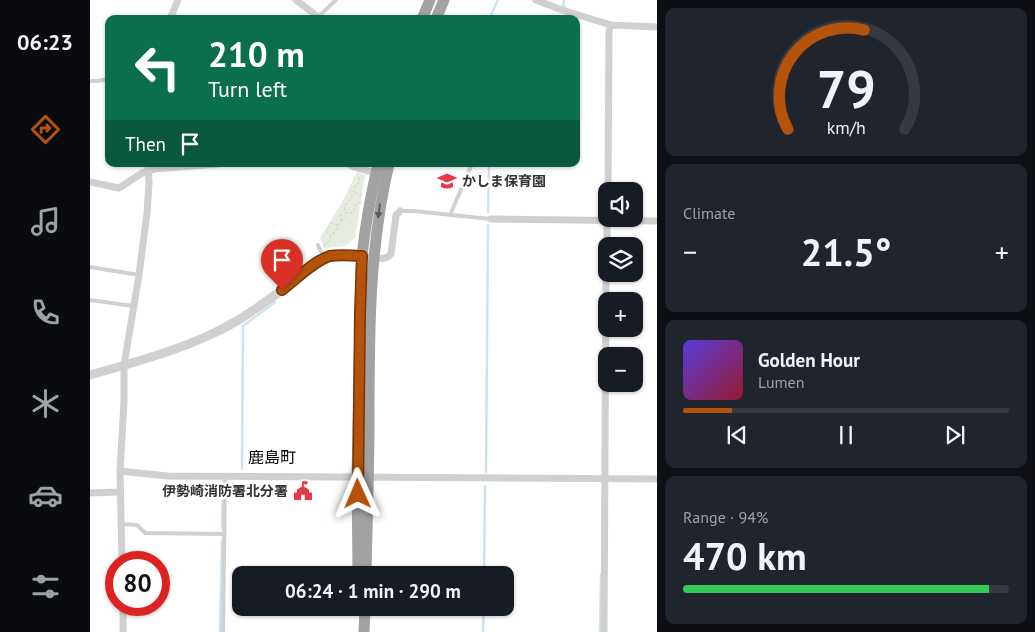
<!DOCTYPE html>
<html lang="en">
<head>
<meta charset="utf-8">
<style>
	body { margin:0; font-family:"PT Sans","Noto Sans JP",sans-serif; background:#20242c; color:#f1f3f6; height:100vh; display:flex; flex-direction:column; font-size:19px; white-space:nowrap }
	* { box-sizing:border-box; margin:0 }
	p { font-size:16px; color:#9ea1a6 }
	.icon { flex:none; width:28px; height:28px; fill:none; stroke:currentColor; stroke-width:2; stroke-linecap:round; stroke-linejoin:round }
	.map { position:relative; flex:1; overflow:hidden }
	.side { display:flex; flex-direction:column; gap:8px; padding:8px; background:#0d0f14; width:378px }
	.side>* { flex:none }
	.guide { position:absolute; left:15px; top:15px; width:475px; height:152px; border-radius:10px; box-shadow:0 1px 4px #0004; background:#0b6e4f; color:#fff; overflow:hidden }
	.fabs { position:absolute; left:508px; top:182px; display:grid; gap:10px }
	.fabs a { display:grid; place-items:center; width:45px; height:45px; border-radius:10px; background:#171b24; box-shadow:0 1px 4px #0004; font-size:25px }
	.speed { position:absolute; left:15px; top:551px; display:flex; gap:10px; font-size:25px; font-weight:700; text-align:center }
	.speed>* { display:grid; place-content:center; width:65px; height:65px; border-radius:50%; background:#171b24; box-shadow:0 1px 4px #0004; line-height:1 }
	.speed .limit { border:8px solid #d22; background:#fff; color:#111 }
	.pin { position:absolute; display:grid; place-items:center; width:42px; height:42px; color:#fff; margin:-51px -21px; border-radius:50% 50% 50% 0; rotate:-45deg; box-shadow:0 0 5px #0007 }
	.pin .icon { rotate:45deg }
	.me { position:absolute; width:55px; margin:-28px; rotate:359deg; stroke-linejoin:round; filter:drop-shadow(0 0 4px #0008) }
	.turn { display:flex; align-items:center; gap:18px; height:105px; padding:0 20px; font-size:22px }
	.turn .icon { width:65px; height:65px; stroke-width:2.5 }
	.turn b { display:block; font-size:35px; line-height:42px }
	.then { display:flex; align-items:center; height:48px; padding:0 20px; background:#0003; gap:10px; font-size:19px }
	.big { font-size:38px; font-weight:700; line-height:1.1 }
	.side .card { flex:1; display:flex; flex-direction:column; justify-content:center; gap:8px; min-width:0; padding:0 18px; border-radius:10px; background:#20242c }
	.side .dial { align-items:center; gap:0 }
	.dial svg { height:130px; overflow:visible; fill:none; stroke:#363941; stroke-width:7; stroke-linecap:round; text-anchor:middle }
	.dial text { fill:#f1f3f6; stroke:none }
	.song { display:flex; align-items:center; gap:15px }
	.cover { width:60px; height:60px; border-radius:8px; background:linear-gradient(135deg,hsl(250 70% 55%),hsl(350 70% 35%)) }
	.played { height:5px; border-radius:2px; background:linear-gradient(90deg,#b45309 15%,#363941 15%) }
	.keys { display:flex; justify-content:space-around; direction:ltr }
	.heat { display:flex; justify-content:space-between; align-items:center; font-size:28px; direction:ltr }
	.charge { height:8px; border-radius:4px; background:linear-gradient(90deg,#34c759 94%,#363941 0) }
	.trip { position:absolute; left:142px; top:566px; width:282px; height:50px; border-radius:10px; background:#171b24; box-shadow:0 1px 4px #0004; font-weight:700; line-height:50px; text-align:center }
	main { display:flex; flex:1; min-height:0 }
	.tab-bar { display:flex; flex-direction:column; width:90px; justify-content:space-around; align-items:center; background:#090b0e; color:#9ea1a6 }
	.tab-bar .icon { width:35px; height:35px }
	.tab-bar .on { color:#b45309 }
	.tab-bar b { font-size:22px; color:#f1f3f6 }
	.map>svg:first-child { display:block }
	.green { fill:#e6ecdf }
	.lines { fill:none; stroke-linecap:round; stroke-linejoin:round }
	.stream { stroke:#cfe2ee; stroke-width:2.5 }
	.path { stroke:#cdcdcd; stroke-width:1; stroke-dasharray:2.5 2.5; stroke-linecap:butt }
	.service { stroke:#d0d0d0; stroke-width:4 }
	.minor { stroke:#d0d0d0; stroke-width:7 }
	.tertiary { stroke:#d0d0d0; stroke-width:9 }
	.trunk { stroke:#a2a2a2; stroke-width:11 }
	.oneway { fill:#5a5a5a }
	.route-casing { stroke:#753606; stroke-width:12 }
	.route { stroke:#b45309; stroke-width:9 }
	.labels { text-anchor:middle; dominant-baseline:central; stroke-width:5; stroke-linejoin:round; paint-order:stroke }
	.poi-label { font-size:14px; font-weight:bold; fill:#333; stroke:#fff; text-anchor:start }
	.quarter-label { font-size:16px; fill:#000; stroke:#fff }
</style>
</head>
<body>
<main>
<nav class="tab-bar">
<b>06:23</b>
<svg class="icon on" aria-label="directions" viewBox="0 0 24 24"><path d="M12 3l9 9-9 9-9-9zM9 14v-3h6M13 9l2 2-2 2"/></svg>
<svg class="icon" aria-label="music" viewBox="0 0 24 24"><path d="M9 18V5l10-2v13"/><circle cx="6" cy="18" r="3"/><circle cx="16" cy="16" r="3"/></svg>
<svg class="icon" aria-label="phone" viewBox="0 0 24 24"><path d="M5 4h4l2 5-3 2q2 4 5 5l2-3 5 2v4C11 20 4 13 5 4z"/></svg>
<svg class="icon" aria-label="climate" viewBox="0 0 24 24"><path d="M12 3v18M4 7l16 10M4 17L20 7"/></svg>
<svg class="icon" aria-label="car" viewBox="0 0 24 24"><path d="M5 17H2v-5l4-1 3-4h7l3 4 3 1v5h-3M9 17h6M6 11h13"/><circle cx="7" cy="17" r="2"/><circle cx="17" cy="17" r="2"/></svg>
<svg class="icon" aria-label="filters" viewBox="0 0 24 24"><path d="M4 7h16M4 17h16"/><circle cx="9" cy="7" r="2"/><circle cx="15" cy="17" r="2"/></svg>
</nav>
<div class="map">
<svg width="568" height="632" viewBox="0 0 568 632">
	<rect width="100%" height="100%" fill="#fff"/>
	<path class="green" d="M 267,172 L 275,175 L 265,238 L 255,246 L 234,248 L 230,238 L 251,204 Z"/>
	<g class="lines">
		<g class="stream">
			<path d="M 474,0 L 473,7 L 475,7"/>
			<path d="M 399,19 L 408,0"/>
			<path d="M 398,212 L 399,164"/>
			<path d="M 515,213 L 515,191"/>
			<path d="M 514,273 L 514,246"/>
			<path d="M 152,469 L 153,326 L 185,302"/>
			<path d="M 396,472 L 398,225"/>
			<path d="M 132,528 L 133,482"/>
			<path d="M 394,575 L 395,486"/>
			<path d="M 130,632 L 132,540"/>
			<path d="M 393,632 L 394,608"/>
			<path d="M 510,632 L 511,575"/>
		</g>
		<g class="path">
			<path d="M 269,177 L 268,185 L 265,187 C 263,196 260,200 254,207 L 256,213 L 262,213 L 264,210 L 266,204 L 271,202"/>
			<path d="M 265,193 L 272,195"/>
			<path d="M 252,220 L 250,219 L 250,215 L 253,215 L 254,216"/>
			<path d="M 241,236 L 237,233 L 237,229 L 242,223 L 248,225"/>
			<path d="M 234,246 L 239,241 L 256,214"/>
		</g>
		<g class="service">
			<path d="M 228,17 L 246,0"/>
			<path d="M 0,81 L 7,81 L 19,79"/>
			<path d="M 310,211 L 323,211 L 401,219"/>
			<path d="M 360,215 L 382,164"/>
			<path d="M 228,245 L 234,259"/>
			<path d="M 0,267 L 49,275"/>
			<path d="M 0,300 L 43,306"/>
			<path d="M 31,524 L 47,525 L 55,533 L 134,534"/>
			<path d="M 133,632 L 135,476"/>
		</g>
		<g class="minor">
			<path d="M 206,0 L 223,13 L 227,17"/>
			<path d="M 446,0 L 472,10 L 521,25 L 568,27"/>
			<path d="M 80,19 L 88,0"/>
			<path d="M 259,164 L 264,167 L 285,173"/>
			<path d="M 0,182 L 29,188 L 52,173 L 65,169 L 127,164"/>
			<path d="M 518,191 L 519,31 L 521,25"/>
			<path d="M 401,219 L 568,221"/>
			<path d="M 517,246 L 517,219"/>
			<path d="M 284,258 C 291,258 296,260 301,254 L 306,215 L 310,211"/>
			<path d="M 30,471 L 77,476 L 568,479"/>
			<path d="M 0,493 L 30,492"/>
			<path d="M 32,562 L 30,471 L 34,402 L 34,365 L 49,275 L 57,213 L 59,184 L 58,164"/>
			<path d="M 33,605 L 33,632"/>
			<path d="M 514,632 C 515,513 515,393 516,274"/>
		</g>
		<path class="tertiary" d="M 0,375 C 42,363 84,352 124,333 C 148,322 170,306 192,290 C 205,280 222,262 238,257 C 251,253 264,255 276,257"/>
		<g class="trunk">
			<path d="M 332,19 L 340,0"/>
			<path d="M 346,19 L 354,0"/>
			<path d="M 268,575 L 267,477 L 271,271 C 273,235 280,199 288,164"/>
			<path d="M 276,575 C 277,523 279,472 279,420 C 279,334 279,247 299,164"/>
			<path d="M 274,632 L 275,608"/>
		</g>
	</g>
	<defs><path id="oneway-solid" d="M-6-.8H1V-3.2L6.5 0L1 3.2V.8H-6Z" transform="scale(1.25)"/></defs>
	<use class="oneway" href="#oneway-solid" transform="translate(289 211) rotate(98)"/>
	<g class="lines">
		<g class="route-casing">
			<path id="route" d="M 192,290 C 205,280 225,260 240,256 C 251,254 262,256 272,256 L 270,313 L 268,494"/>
		</g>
		<use href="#route" class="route"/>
	</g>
	<defs>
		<g id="school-bare" transform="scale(1.5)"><path d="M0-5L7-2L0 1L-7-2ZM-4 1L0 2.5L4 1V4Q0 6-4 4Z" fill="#e63946" stroke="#fff" stroke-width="2.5" paint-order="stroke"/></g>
		<g id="civic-bare" transform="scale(1.5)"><path d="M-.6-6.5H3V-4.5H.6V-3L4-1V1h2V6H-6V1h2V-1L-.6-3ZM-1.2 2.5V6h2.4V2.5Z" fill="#e63946" stroke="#fff" stroke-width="2.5" paint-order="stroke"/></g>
	</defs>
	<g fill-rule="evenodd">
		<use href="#school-bare" x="357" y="181"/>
		<use href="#civic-bare" x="213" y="491"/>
	</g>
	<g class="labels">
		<g class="poi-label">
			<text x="372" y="181">かしま保育園</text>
			<text x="198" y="491" text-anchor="end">伊勢崎消防署北分署</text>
		</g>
		<g class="quarter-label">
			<text x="182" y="457">鹿島町</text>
		</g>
	</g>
</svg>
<div class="fabs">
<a><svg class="icon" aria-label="sound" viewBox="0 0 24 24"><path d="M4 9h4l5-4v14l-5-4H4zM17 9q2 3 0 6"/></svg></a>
<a><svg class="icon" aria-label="layers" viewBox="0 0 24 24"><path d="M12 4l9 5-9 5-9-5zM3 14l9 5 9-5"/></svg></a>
<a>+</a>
<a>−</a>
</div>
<div class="speed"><div class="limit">80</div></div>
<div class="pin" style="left:192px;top:290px;background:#d93025"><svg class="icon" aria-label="arrive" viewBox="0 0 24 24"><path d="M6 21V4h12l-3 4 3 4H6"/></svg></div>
<svg class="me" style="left:268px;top:494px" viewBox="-20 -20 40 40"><path d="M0-17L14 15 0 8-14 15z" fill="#b45309" stroke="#fff" stroke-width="4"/></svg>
<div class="trip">06:24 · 1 min · 290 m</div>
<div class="guide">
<div class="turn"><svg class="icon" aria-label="left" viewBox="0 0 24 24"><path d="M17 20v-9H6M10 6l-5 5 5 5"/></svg><div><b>210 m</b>Turn left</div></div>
<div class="then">Then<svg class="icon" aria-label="arrive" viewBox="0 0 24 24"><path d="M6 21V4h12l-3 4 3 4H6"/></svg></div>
</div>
</div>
<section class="side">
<div class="card dial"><svg viewBox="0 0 100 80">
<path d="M14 69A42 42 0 1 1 86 69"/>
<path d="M14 69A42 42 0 0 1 61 8" stroke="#b45309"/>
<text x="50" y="56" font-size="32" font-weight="700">79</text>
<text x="50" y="72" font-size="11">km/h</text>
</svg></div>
<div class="card"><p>Climate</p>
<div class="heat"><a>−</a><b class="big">21.5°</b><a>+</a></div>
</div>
<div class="card">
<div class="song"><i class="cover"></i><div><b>Golden Hour</b><p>Lumen</p></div></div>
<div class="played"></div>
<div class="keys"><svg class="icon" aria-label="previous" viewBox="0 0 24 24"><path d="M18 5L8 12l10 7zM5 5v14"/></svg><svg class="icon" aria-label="pause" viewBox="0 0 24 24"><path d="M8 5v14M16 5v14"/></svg><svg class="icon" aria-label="next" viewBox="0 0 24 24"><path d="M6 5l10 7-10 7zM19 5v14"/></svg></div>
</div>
<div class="card"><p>Range · 94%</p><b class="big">470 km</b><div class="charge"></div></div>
</section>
</main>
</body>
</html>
